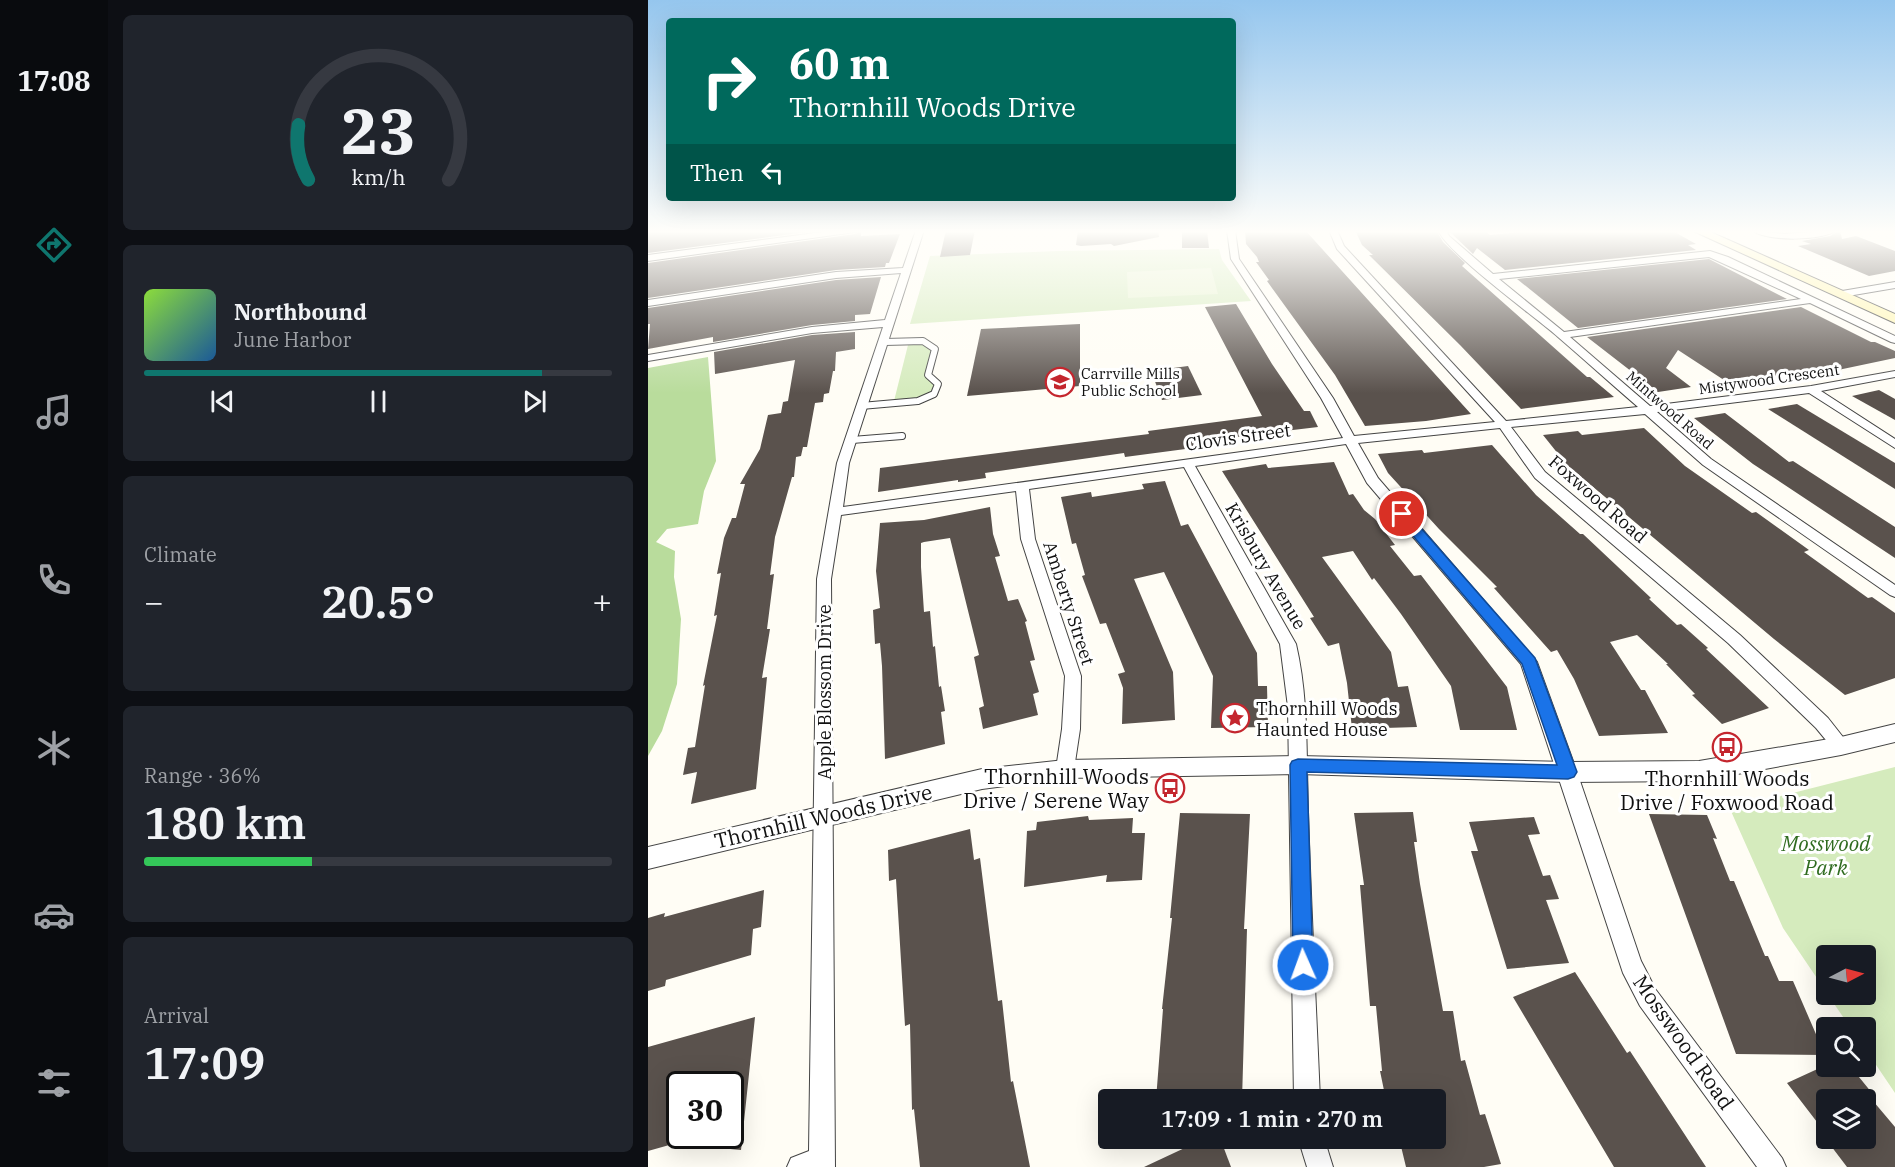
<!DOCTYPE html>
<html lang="en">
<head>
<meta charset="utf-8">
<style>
	body { margin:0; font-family:"IBM Plex Serif",serif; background:#20242c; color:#f1f3f6; height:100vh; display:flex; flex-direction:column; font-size:22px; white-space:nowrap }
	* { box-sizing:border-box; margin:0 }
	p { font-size:20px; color:#9ea1a6 }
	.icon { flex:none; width:33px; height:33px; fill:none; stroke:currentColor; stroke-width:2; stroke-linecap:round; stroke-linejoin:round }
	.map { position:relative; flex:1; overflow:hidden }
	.details { display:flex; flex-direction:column; gap:15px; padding:15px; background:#0d0f14; width:540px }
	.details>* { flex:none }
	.banner { position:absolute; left:18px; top:18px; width:570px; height:183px; border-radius:6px; box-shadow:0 6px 24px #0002; background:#00695c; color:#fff; overflow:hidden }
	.needle { width:39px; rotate:84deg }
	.controls { position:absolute; left:1168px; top:945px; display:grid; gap:12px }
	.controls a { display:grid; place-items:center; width:60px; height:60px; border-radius:6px; background:#171b24; box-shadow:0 6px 24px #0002; font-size:30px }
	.speed { position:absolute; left:18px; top:1071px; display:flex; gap:12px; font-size:30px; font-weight:700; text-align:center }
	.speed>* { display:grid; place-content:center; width:78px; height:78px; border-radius:50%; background:#171b24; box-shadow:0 6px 24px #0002; line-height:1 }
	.speed .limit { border:3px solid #111; border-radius:9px; background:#fff; color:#111 }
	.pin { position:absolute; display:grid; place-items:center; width:51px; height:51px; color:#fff; margin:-26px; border:3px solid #fff; border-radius:50%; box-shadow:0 2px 6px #0007 }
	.me { position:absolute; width:66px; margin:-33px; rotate:358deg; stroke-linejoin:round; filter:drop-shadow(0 0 4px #0008) }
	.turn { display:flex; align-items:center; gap:21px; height:126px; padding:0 24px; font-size:27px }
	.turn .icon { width:78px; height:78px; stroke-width:2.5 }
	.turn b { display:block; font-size:42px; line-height:51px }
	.then { display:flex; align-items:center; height:57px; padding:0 24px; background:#0003; gap:12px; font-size:22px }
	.big { font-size:45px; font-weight:600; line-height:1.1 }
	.details .tile { flex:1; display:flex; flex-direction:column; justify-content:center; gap:9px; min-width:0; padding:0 21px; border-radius:9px; background:#20242c }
	.details .dial { align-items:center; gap:0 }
	.dial svg { height:156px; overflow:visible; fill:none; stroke:#363941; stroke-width:7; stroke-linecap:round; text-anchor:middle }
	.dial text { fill:#f1f3f6; stroke:none }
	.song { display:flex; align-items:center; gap:18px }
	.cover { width:72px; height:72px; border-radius:9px; background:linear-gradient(135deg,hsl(90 70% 55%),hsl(210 70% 35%)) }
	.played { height:6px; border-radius:3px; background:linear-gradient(90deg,#0f766e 85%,#363941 85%) }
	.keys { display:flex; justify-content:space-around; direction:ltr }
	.heat { display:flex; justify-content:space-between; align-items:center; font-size:33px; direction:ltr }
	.charge { height:9px; border-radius:4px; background:linear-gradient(90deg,#34c759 36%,#363941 0) }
	.trip { position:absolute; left:450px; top:1089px; width:348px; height:60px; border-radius:6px; background:#171b24; box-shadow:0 6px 24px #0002; font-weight:600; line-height:60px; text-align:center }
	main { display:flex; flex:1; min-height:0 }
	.menu { display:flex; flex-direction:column; width:108px; justify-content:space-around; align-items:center; background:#090b0e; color:#9ea1a6 }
	.menu .icon { width:42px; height:42px }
	.menu .on { color:#0f766e }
	.menu b { font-size:27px; color:#f1f3f6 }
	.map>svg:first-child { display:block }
	.green { fill:#d5ebbd }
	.forest { fill:#b9dc9c }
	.pitch { fill:#e6f2cf }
	.building { fill:#5a524d }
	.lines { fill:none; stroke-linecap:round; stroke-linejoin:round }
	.service-casing { stroke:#444; stroke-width:8 }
	.minor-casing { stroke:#444; stroke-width:2 }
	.tertiary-casing { stroke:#444; stroke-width:2 }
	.secondary-casing { stroke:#333; stroke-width:2 }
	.service { stroke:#fff; stroke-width:6 }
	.minor { fill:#fff; fill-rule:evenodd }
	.tertiary { fill:#fff; fill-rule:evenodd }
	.secondary { fill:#fff6b0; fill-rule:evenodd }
	.route { fill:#1a73e8; stroke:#114b97; stroke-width:1.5 }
	.labels { text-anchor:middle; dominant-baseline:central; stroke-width:6; stroke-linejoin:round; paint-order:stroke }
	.far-poi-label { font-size:15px; fill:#111; stroke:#fff; text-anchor:start }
	.far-street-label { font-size:15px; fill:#111; stroke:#fff }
	.street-label { font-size:18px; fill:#111; stroke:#fff }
	.poi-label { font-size:18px; fill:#111; stroke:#fff; text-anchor:start }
	.near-poi-label { font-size:21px; fill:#111; stroke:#fff; text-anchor:end }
	.near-street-label { font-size:21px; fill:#111; stroke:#fff }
	.near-park-label { font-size:21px; font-style:italic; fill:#2f6b1f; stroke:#fff }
</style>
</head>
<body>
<main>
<nav class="menu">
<b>17:08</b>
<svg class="icon on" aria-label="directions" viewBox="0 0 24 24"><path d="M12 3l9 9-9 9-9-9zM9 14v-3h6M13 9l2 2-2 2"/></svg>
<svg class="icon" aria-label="music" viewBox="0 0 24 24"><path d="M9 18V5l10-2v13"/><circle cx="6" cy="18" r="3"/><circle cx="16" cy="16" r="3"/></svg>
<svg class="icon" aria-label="phone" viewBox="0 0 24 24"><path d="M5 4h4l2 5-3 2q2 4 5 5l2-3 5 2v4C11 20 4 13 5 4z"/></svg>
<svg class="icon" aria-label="climate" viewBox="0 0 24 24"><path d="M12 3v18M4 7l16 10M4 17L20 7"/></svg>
<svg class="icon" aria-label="car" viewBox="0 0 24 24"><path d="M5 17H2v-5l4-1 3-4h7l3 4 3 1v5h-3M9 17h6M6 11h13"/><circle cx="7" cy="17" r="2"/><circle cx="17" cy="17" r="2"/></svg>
<svg class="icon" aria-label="filters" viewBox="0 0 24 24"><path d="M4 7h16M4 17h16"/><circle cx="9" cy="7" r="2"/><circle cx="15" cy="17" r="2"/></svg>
</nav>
<section class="details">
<div class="tile dial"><svg viewBox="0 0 100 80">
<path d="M14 69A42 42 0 1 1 86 69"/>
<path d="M14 69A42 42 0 0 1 9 41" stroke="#0f766e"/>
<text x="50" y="56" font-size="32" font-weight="700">23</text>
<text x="50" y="72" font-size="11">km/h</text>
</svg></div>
<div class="tile">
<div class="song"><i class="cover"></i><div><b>Northbound</b><p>June Harbor</p></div></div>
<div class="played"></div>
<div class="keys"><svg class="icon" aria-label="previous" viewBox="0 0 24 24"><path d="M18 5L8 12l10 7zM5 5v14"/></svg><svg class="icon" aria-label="pause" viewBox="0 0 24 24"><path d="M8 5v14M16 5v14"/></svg><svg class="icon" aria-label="next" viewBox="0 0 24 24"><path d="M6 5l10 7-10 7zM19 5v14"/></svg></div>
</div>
<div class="tile"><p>Climate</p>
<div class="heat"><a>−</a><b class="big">20.5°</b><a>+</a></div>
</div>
<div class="tile"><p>Range · 36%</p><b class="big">180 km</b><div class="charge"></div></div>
<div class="tile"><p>Arrival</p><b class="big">17:09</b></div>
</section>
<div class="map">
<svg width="1247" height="1167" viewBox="0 0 1247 1167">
	<rect width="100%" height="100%" fill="#fffdf5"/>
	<g class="green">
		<path d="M 571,249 L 574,260 L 603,301 L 262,324 L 282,256 L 410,251 Z"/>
		<path d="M 261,341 L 274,342 L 285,350 L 278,375 L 288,385 L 284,393 L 269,399 L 246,401 Z"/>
		<path d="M 1247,767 L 1247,1093 L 1218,1050 L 1218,1028 L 1202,1027 L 1180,995 L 1218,994 L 1218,956 L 1179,956 L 1179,993 L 1135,928 L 1082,809 Z"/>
	</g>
	<path class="forest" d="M 60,357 L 68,461 L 56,491 L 50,524 L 19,529 L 8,542 L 27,551 L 26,577 L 33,619 L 29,684 L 14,731 L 0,756 L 0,368 Z"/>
	<path class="pitch" d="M 563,268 L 570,294 L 480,298 L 479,272 Z"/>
	<g class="building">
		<path d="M 0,230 L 174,230 L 0,253 Z"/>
		<path d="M 298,230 L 327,230 L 322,255 L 292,257 Z"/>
		<path d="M 430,230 L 510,230 L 511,237 L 466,246 L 463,244 L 433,246 L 428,245 Z"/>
		<path d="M 534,230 L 559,230 L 561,248 L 534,248 Z"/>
		<path d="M 597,230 L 657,230 L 823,414 L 778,421 L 717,426 L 687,375 L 619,281 L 621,280 L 608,262 L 611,262 L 609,257 L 598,244 Z"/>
		<path d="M 707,230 L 788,230 L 795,242 L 817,263 L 814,266 L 939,377 L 942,377 L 966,397 L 873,409 L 812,345 L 721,255 L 725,255 L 714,245 Z"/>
		<path d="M 800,230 L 835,230 L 842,235 L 893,230 L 1023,230 L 1048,244 L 1040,245 L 1048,250 L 857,270 L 829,248 L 825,254 Z"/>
		<path d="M 1192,230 L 1194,239 L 1208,236 L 1247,251 L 1247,271 L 1221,276 L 1150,246 L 1163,244 L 1154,241 L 1182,236 Z"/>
		<path d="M 213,231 L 213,236 L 252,234 L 241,263 L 238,263 L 237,267 L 188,270 L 0,298 L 0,263 L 207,234 Z"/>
		<path d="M 1061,259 L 1139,299 L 930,328 L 869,279 Z"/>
		<path d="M 233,277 L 222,314 L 207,315 L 207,321 L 164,325 L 65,342 L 65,337 L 0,349 L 2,324 L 0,324 L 0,308 L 188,280 Z"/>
		<path d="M 588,304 L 624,364 L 656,411 L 662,411 L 670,427 L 588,437 L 589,438 L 569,441 L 570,442 L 545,448 L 477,457 L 476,453 L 337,473 L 338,478 L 310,482 L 310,480 L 230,492 L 232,468 L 437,442 L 501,434 L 500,431 L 614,416 L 557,307 Z"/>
		<path d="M 1153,307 L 1223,342 L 1227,342 L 1247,351 L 1247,358 L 1190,370 L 1185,368 L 1079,382 L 1030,350 L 1018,368 L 1043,387 L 1010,392 L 939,337 Z"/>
		<path d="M 432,324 L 432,386 L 319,396 L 333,329 Z"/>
		<path d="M 207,332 L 207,349 L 188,352 L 187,371 L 185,371 L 181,393 L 176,394 L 175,402 L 167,403 L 159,447 L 155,447 L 153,456 L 148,457 L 146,477 L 144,477 L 127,537 L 122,575 L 126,574 L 119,629 L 122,629 L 114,678 L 119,677 L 108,789 L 43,804 L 49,772 L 35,775 L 40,748 L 47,747 L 57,685 L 55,686 L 69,615 L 66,616 L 73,573 L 69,574 L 76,538 L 84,518 L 88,518 L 97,484 L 92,484 L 112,449 L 120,415 L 133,413 L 135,402 L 140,401 L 147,360 L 67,374 L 66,352 L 164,335 Z"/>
		<path d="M 540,366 L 554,395 L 514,400 L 503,371 Z"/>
		<path d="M 1231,390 L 1247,399 L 1247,420 L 1204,396 Z"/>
		<path d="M 1149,404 L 1247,463 L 1247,489 L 1120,409 Z"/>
		<path d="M 1077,413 L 1141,462 L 1145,461 L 1247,527 L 1247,558 L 1105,464 L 1046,418 Z"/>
		<path d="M 996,428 L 1037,466 L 1104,513 L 1108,512 L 1161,550 L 1156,552 L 1220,598 L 1224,597 L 1247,613 L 1247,678 L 1197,695 L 1126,639 L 919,465 L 895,435 L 930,431 L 934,435 Z"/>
		<path d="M 844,445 L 888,495 L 932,534 L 935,534 L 1003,598 L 1001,599 L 1029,625 L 1033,624 L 1060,648 L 1058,649 L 1121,708 L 1074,724 L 1044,695 L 1047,694 L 1018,664 L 1020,664 L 989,635 L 962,642 L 993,690 L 997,690 L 1020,733 L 951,736 L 926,679 L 909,650 L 903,652 L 846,588 L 849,587 L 791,529 L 740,473 L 730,454 L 774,450 L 776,453 Z"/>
		<path d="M 686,462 L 701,495 L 705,494 L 716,510 L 727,519 L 747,545 L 742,546 L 766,576 L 773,575 L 859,687 L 869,730 L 812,730 L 803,686 L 753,614 L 726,578 L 724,580 L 705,551 L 674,557 L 743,652 L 750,687 L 760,686 L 769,727 L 704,729 L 699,683 L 691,643 L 680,646 L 662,618 L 666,617 L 574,471 L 618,464 L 620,468 Z"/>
		<path d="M 517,481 L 533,526 L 540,524 L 609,653 L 610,686 L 619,686 L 620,727 L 563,728 L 565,676 L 516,572 L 486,579 L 525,672 L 527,720 L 474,724 L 475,688 L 470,674 L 477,672 L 458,623 L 452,624 L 434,576 L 437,575 L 428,543 L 424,544 L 413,497 L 443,492 L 444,497 L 496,489 L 494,484 Z"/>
		<path d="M 342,507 L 345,534 L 352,556 L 347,557 L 360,601 L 370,599 L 379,621 L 377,622 L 387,660 L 382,661 L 391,692 L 385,694 L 390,715 L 335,729 L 331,708 L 336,706 L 326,657 L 331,655 L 302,538 L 276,542 L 273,543 L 273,567 L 276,612 L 282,611 L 285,647 L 287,646 L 291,687 L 293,686 L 297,711 L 293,712 L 297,744 L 237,759 L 234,666 L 232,643 L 227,644 L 225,610 L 232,608 L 228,571 L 232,523 L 276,520 Z"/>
		<path d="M 765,812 L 769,842 L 766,842 L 772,884 L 795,1011 L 805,1011 L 813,1061 L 817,1060 L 832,1115 L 837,1114 L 853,1164 L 836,1167 L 758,1167 L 751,1138 L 788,1138 L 788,1100 L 738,1100 L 732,1071 L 734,1071 L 728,1006 L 722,1006 L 712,885 L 716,885 L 706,813 Z"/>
		<path d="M 532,813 L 602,814 L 596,929 L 599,929 L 594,1100 L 508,1100 L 515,1009 L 514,1009 L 524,918 L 522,918 Z"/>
		<path d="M 1001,814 L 1059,815 L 1069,839 L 1065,838 L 1082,881 L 1086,881 L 1117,956 L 1120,956 L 1131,981 L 1145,981 L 1177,1055 L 1088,1054 Z"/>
		<path d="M 440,816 L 441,820 L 485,818 L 484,833 L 497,833 L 494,880 L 458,882 L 459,875 L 376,887 L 379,831 L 388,830 L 389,822 Z"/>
		<path d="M 886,817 L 892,834 L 880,835 L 895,876 L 902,875 L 911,899 L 898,900 L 921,963 L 859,969 L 823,851 L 830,851 L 821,822 Z"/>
		<path d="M 322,829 L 326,860 L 332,858 L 350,1001 L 354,1000 L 363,1082 L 365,1081 L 382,1167 L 272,1167 L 266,1109 L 264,1110 L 262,1024 L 257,1026 L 248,879 L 241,881 L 240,850 Z"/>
		<path d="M 116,890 L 113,927 L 105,929 L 103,955 L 18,980 L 17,986 L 0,991 L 0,918 L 17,913 L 16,917 Z"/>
		<path d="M 927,972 L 979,1053 L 982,1051 L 1058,1167 L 966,1167 L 865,997 Z"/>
		<path d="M 107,1017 L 93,1150 L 82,1149 L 82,1084 L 32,1084 L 32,1142 L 0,1151 L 0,1047 Z"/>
		<path d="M 1176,1066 L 1202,1066 L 1224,1093 L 1220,1095 L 1247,1127 L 1247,1167 L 1199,1167 L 1177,1138 L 1218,1138 L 1218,1100 L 1179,1100 L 1179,1135 L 1139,1083 Z"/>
		<path d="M 558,1138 L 572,1138 L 583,1167 L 496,1167 Z"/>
	</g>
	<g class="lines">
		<g class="service-casing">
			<g id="service">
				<path d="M 213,406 L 270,401 L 286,394 L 290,384 L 280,375 L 287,349 L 275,341 L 237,342"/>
				<path d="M 204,440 L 254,436"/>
			</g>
		</g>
		<g class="minor-casing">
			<g id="minor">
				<path d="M 190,230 L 211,230 L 207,232 L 0,261 L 0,255 Z"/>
				<path d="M 268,230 L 276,230 L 201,463 L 195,507 L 695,438 L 673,398 L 583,259 L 579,230 L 587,230 L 591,259 L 685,398 L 706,436 L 847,422 L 689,249 L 681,230 L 689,230 L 696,246 L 858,421 L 990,407 C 963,384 937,360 910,337 C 886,316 799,253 790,230 L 798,230 L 801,236 L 845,274 L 1062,251 L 1080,257 L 1247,336 L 1247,343 L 1243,342 L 1162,303 L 922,337 L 1002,406 L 1163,386 L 1247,371 L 1247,377 L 1173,391 L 1247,439 L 1247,448 L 1161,393 L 1009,412 L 1063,459 L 1247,585 L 1247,597 L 1242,595 L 1055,465 L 997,414 L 863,427 L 897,472 L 1092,635 L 1180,718 L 1202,746 L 1199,751 L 1193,753 L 1187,751 L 1168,728 L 1080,643 L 887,478 L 852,428 L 710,443 L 730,478 L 889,662 L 929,772 L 993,961 L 1008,990 L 1134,1158 L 1138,1167 L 1109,1167 L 992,1006 L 975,973 L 873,664 L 719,483 L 698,444 L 547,466 L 648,644 C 661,700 658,755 660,812 C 663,908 668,1004 672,1100 L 646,1100 L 640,707 L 632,644 L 536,467 L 381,489 L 387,539 L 433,676 L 432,729 L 426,769 L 424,774 L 417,776 L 410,774 L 408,769 L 414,729 L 417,676 L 373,539 L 368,491 L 193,515 L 183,579 L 187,1167 L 139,1167 L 143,1158 L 161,1151 L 169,579 L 189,463 L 235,327 L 164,333 L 0,361 L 0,355 L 164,327 L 237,320 L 253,273 L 188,278 L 0,306 L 0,300 L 188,272 L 255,268 ZM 1061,257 L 1153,299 L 916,332 L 851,279 Z"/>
				<path d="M 1103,230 L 1136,234 L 1190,230 C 1172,241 1120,242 1103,230 Z"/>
				<path d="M 1247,282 L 1247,288 L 1194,297 L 1189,294 L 1194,291 Z"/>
				<path d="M 650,1138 L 676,1138 L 685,1167 L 659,1167 Z"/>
			</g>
		</g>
		<g class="tertiary-casing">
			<path id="tertiary" d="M 1247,724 L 1247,742 L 1193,755 L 1051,781 L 920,782 L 650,774 L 417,778 L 334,789 L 0,869 L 0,847 L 334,769 L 417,760 L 650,756 L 920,762 L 1051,761 L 1193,737 Z"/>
		</g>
		<g class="secondary-casing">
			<path id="secondary" d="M 1043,230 L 1058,230 L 1247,314 L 1247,323 Z"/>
		</g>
		<use href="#service" class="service"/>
		<use href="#minor" class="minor"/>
		<use href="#tertiary" class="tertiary"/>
		<use href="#secondary" class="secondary"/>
	</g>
	<linearGradient id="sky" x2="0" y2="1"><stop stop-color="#95c6ee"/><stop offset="0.59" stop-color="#fffefa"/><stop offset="1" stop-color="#fffefa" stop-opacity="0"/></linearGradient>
	<rect width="1247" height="393" fill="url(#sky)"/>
	<path class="route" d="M 754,510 L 758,511 L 887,658 L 929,772 L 926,777 L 920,779 L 659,772 L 665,965 L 662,972 L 655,974 L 648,972 L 645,965 L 642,765 L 644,761 L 650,759 L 909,765 L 874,664 L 749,517 L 748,514 Z"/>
	<defs>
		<g id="school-ring" transform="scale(1.5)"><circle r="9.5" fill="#fff" stroke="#c4262e" stroke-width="1.5"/><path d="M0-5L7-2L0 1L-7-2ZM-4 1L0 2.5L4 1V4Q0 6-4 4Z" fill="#c4262e"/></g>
		<g id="sight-ring" transform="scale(1.5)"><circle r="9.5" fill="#fff" stroke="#c4262e" stroke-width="1.5"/><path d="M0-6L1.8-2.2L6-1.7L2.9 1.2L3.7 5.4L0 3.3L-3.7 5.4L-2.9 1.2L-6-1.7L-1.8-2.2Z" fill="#c4262e"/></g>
		<g id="bus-ring" transform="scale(1.5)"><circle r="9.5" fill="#fff" stroke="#c4262e" stroke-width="1.5"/><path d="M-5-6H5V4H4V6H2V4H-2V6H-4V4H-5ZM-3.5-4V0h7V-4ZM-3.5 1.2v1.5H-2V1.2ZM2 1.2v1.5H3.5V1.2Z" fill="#c4262e"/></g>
	</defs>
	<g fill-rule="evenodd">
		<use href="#school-ring" x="412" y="382"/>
		<use href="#sight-ring" x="587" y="718"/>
		<use href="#bus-ring" x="1079" y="747"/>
		<use href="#bus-ring" x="522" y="788"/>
	</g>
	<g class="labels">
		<g class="far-poi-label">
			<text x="433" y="373">Carrville Mills<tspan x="433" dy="17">Public School</tspan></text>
		</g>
		<g class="far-street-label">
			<text transform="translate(1121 379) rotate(-8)">Mistywood Crescent</text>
			<text transform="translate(1022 410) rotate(41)">Mintwood Road</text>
		</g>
		<g class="street-label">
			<text transform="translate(590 437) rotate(-8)">Clovis Street</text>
			<text transform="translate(950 499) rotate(41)">Foxwood Road</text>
			<text transform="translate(618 566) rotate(60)">Krisbury Avenue</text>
			<text transform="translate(421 603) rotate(72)">Amberty Street</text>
			<text transform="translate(176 692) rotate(-90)">Apple Blossom Drive</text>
		</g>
		<g class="poi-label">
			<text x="608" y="708">Thornhill Woods<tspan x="608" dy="21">Haunted House</tspan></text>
		</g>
		<g class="near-poi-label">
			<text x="501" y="776">Thornhill Woods<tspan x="501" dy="24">Drive / Serene Way</tspan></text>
			<text x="1079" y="778" text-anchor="middle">Thornhill Woods<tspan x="1079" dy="24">Drive / Foxwood Road</tspan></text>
		</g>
		<g class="near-street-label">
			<text transform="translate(175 816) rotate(-13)">Thornhill Woods Drive</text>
			<text transform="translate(1036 1042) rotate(55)">Mosswood Road</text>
		</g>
		<g class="near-park-label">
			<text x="1178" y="843">Mosswood<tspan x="1178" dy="24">Park</tspan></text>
		</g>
	</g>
</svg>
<div class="controls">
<a><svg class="needle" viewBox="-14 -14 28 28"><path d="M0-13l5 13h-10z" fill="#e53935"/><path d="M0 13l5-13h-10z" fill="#9ea1a6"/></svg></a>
<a><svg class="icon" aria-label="search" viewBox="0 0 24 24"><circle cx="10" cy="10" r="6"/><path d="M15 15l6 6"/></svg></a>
<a><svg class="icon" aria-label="layers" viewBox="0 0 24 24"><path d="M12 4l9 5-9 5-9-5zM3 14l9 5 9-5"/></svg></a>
</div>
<div class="speed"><div class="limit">30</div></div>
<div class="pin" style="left:754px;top:514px;background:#d93025"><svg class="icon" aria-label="arrive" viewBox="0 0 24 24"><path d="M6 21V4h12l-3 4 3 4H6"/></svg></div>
<svg class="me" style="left:655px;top:965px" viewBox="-20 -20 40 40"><circle r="17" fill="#1a73e8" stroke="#fff" stroke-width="3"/><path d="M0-11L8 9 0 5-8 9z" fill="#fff"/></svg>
<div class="trip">17:09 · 1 min · 270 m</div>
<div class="banner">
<div class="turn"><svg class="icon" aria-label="right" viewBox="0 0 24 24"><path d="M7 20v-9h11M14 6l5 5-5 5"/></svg><div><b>60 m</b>Thornhill Woods Drive</div></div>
<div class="then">Then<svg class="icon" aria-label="left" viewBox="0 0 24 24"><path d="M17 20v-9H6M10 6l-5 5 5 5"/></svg></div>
</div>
</div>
</main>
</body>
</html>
